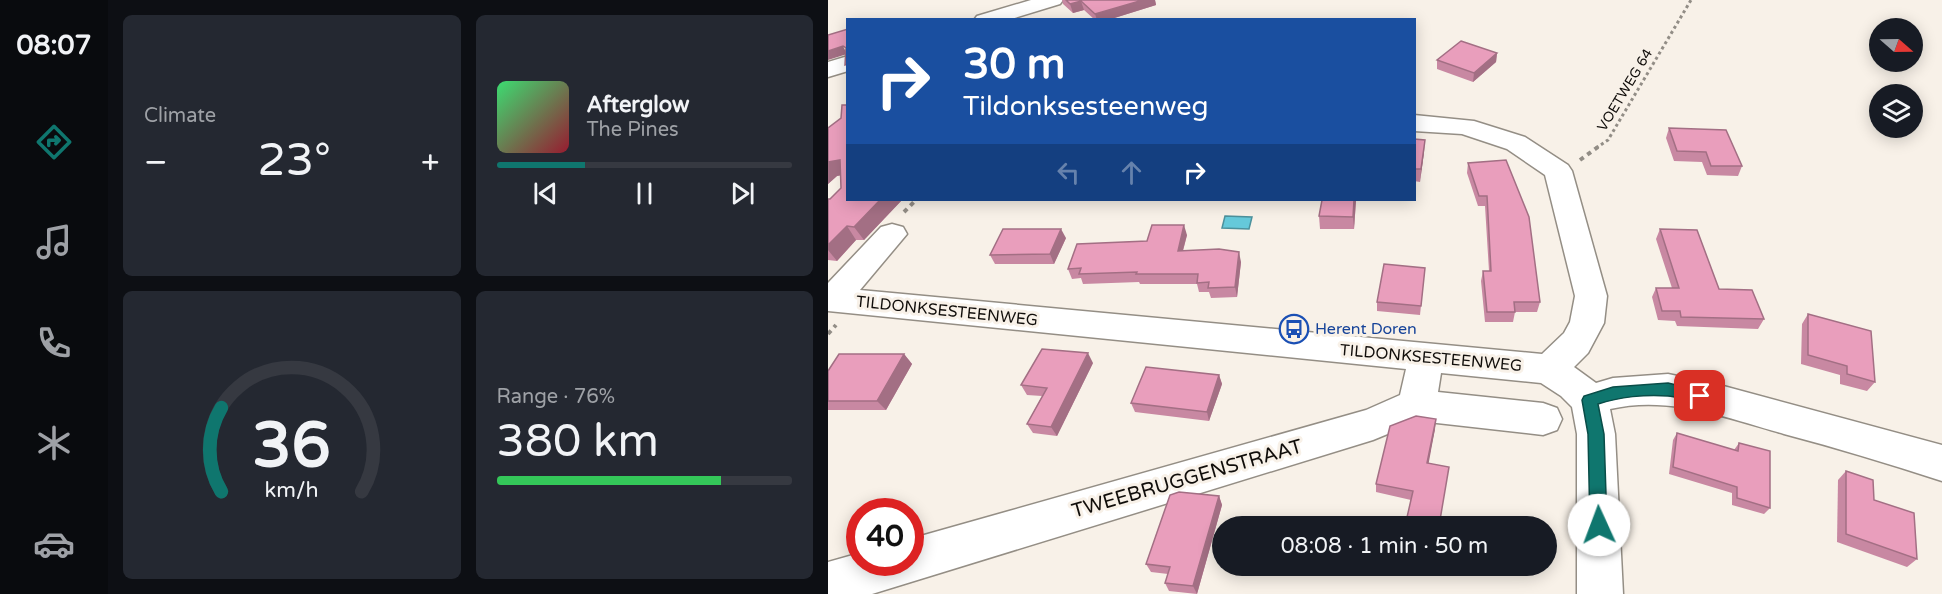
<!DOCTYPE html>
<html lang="en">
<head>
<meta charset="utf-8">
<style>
	body { margin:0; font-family:"Varela Round",sans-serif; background:#242831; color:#f1f3f6; height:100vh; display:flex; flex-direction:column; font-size:22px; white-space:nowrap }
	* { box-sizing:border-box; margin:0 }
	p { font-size:20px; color:#9ea1a6 }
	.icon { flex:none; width:33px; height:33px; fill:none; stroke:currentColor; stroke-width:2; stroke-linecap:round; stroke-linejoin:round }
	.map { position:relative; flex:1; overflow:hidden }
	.side { display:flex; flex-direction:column; gap:15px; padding:15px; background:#0d0f14; width:720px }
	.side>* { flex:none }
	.hud { position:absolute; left:18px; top:18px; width:570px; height:183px; border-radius:0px; box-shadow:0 3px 15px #0003; background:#1a4fa0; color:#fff; overflow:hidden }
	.needle { width:39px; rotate:110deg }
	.controls { position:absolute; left:1041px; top:18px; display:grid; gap:12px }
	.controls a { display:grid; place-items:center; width:54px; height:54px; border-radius:50%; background:#171b24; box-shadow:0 3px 15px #0003; font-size:30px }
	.speed { position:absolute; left:18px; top:498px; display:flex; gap:12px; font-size:30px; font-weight:700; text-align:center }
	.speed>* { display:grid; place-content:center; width:78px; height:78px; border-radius:50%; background:#171b24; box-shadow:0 3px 15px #0003; line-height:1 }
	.speed .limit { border:9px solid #d22; background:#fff; color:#111 }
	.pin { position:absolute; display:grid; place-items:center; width:51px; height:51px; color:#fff; margin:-26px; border-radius:12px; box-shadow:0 3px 9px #0006 }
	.me { position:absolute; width:66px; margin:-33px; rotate:358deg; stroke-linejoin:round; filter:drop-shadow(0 0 4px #0008) }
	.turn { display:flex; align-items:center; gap:21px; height:126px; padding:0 18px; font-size:27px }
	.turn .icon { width:78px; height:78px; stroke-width:2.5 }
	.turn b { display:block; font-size:42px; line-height:51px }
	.lanes { display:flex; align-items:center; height:57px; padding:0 18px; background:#0003; justify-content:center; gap:30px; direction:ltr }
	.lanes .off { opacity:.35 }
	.big { font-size:45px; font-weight:600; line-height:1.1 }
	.side .widget { flex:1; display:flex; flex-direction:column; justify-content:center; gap:9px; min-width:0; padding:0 21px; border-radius:9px; background:#242831 }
	.side .dial { align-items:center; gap:0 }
	.dial svg { height:156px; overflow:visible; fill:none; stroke:#363941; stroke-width:7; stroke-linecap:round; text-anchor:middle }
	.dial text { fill:#f1f3f6; stroke:none }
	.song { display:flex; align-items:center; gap:18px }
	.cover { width:72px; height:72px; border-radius:9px; background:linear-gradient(135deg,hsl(140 70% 55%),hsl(350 70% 35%)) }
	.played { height:6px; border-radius:3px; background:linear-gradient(90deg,#0f766e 30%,#363941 30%) }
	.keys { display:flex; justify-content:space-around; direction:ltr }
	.heat { display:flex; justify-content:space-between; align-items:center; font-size:33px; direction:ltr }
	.charge { height:9px; border-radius:4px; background:linear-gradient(90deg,#34c759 76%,#363941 0) }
	.side .tiles { flex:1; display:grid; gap:15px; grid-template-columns:repeat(2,1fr) }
	.trip { position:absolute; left:384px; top:516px; width:345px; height:60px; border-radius:30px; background:#171b24; box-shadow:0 3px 15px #0003; font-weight:600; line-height:60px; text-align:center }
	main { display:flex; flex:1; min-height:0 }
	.dock { display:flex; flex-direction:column; width:108px; justify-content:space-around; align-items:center; background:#090b0e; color:#9ea1a6 }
	.dock .icon { width:42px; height:42px }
	.dock .selected { color:#0f766e }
	.dock b { font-size:27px; color:#f1f3f6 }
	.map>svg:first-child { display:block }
	.water { fill:#65c9da; stroke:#4c919c; stroke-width:1.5 }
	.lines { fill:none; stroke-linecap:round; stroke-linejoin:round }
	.minor-casing { stroke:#948e85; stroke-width:3 }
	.path-far1 { stroke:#928d86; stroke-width:3; stroke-dasharray:3 3; stroke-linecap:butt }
	.path { stroke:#928d86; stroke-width:4; stroke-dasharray:4.5 4.5; stroke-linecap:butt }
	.minor { fill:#fff; fill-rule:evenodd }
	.wall { fill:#c888a2 }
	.shaded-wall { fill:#a36f84 }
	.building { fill:#e99ebc; stroke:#a36f84; stroke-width:1.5 }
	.route { fill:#0f766e; stroke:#0a4d48; stroke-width:1.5 }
	.labels { text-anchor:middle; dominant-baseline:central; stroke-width:6; stroke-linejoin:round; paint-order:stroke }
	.far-street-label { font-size:14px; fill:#100d0a; stroke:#f8f1e8 }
	.street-label { font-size:16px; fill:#100d0a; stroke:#f8f1e8 }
	.transit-label { font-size:16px; fill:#164399; stroke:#f8f1e8; text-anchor:start }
	.near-street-label { font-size:20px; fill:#100d0a; stroke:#f8f1e8 }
</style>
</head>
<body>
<main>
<nav class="dock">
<b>08:07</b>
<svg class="icon selected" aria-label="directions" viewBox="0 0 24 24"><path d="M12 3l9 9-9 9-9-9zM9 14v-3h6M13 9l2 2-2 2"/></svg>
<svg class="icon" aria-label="music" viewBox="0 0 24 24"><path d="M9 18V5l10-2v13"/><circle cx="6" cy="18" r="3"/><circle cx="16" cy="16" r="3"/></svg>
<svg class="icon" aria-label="phone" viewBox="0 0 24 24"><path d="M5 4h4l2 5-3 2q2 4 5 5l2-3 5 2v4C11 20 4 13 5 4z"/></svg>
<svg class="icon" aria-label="climate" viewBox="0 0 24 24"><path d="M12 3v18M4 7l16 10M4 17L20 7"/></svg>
<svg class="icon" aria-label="car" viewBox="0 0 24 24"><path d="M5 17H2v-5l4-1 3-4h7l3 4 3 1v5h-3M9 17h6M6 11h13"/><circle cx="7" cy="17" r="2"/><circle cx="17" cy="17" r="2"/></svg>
</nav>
<section class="side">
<div class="tiles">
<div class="widget"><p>Climate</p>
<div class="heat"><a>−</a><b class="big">23°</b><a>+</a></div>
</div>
<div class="widget">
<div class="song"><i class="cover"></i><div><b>Afterglow</b><p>The Pines</p></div></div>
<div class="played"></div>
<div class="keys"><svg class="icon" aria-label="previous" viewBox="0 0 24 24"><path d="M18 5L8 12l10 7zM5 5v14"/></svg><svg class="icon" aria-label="pause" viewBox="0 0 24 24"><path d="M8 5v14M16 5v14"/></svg><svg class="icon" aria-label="next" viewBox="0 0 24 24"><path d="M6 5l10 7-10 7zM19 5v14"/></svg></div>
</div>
<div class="widget dial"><svg viewBox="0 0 100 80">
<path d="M14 69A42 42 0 1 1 86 69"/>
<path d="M14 69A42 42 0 0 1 14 26" stroke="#0f766e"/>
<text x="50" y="56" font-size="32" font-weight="700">36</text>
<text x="50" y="72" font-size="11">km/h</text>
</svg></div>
<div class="widget"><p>Range · 76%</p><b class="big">380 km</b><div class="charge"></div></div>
</div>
</section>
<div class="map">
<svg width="1114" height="594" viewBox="0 0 1114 594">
	<rect width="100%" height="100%" fill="#f8f1e8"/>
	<path class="water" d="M 397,216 L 424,217 L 421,229 L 394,228 Z"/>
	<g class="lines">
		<g class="minor-casing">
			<g id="minor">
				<path d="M 203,0 L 235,0 L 232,4 L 180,20 L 146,20 L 149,16 Z"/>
				<path d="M 20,56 L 20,71 L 0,77 L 0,62 Z"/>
				<path d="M 586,115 L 646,121 L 697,137 L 740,165 L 744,171 L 779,296 L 776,323 L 760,353 L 746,367 L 768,383 L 785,378 L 840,374 L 888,384 L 1114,445 L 1114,481 C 1062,464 1009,448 956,434 C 900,418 841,395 782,409 L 787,434 L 795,594 L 749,594 L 749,434 L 744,407 L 733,396 L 713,383 L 613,373 L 610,392 L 715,403 L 729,408 L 734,419 L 729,430 L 715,435 L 591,421 L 545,440 L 44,594 L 0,594 L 0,562 L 32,553 L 32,562 L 82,562 L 82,539 L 538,410 L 572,395 L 578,369 L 0,311 L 0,283 L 53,227 L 64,224 L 75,227 L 79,234 L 32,290 L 714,354 L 736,333 L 742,322 L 747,296 L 717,175 L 679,149 L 634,134 L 586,131 Z"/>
			</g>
		</g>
		<path class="path-far1" d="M 768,148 L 780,140 L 863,0"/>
		<g class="path">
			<path d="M 752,160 L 770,147"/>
			<path d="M 76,212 L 88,200"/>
			<path d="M 0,334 L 8,325"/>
		</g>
		<use href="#minor" class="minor"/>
	</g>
	<g class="wall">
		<path d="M 234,0 L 327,0 L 328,5 L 280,20 L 267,20 L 256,10 L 245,13 L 235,4 Z"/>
		<path d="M 669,53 L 668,62 L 645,82 L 609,69 L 609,60 Z"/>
		<path d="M 0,128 L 20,200 L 74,200 L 36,240 L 28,240 L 9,261 L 0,260 L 0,199 L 2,199 L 13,188 L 13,175 L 9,176 L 0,184 Z"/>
		<path d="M 841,128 L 914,166 L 910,176 L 879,175 L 874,162 L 846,161 L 838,138 Z"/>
		<path d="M 586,139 L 596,152 L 592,182 L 586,181 Z"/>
		<path d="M 678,160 L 712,302 L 709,312 L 687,312 L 685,322 L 657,322 L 653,281 L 655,271 L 661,271 L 657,206 L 650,206 L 639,173 L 640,163 Z"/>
		<path d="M 494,200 L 528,200 L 526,229 L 492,229 L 491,216 Z"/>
		<path d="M 832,229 L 891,289 L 936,319 L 930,329 L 849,326 L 847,321 L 830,320 L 824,297 L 828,288 L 844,288 L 828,239 Z"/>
		<path d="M 359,235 L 355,251 L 413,262 L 409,297 L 383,298 L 381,292 L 371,292 L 369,284 L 312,284 L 311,282 L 255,284 L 253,278 L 244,279 L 240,269 L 319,241 Z"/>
		<path d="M 238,238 L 226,264 L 167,264 L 162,255 Z"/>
		<path d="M 597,268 L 592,315 L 549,311 L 549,302 Z"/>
		<path d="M 980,314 L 1047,382 L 1039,391 L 1012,384 L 1012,375 L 973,364 L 974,324 Z"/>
		<path d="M 76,354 L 84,364 L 58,410 L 0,410 L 0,371 Z"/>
		<path d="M 265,363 L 229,436 L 205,433 L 199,424 L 214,396 L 199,395 L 193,385 Z"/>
		<path d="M 391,375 L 394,384 L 381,421 L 307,412 L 303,403 Z"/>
		<path d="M 607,429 L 600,463 L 583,500 L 548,492 L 548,484 Z"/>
		<path d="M 849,433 L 906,450 L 911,443 L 942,508 L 936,514 L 904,505 L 904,493 L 841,474 L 845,440 Z"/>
		<path d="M 1018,471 L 1089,559 L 1079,567 L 1009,542 L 1010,480 Z"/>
		<path d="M 391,496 L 394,505 L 369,594 L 341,591 L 337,583 L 340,574 L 323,572 L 318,564 Z"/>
	</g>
	<g class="shaded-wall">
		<path d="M 315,0 L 327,0 L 328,5 L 280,20 L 269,20 L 267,14 Z"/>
		<path d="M 253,1 L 256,10 L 245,13 L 242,4 Z"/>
		<path d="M 15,46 L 19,54 L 0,60 L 0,51 Z"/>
		<path d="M 669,53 L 668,62 L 645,82 L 646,73 Z"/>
		<path d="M 597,140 L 596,152 L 592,182 L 593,169 Z"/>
		<path d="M 12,160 L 20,174 L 9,176 L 0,184 L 0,162 Z"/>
		<path d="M 52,200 L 74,200 L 36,240 L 26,227 Z"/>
		<path d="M 526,200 L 528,200 L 526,229 L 525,217 Z"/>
		<path d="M 356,225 L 359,235 L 352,261 L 350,251 Z"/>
		<path d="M 19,226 L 28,240 L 9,261 L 0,250 L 0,245 Z"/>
		<path d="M 233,229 L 238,238 L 226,264 L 222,254 Z"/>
		<path d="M 411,252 L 413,262 L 409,297 L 407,287 Z"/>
		<path d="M 260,353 L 265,363 L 229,436 L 223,427 Z"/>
		<path d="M 76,354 L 84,364 L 58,410 L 49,401 Z"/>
		<path d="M 391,375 L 394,384 L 381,421 L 379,412 Z"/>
		<path d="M 608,419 L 607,429 L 599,472 L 599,463 Z"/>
		<path d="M 391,496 L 394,505 L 369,594 L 365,586 Z"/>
	</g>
	<g class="building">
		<path d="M 238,0 L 315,0 L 267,14 L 253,1 L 242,4 Z"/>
		<path d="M 20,29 L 20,64 L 17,65 L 18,48 L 15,46 L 0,51 L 0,35 Z"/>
		<path d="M 633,41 L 669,53 L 646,73 L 609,60 Z"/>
		<path d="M 14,105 L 20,105 L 20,200 L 52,200 L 26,227 L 19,226 L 0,245 L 0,199 L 2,199 L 13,188 L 12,160 L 0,162 L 0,128 L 13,118 Z"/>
		<path d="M 841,128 L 898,130 L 914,166 L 883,166 L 878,152 L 849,151 Z"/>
		<path d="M 586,139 L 597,140 L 593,169 L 586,169 Z"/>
		<path d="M 678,160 L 701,217 L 712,302 L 686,302 L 687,312 L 659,312 L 655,271 L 663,271 L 659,196 L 651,196 L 640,163 Z"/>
		<path d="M 494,200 L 526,200 L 525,217 L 491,216 Z"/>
		<path d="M 324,225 L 356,225 L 350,251 L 391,249 L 411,252 L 407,287 L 380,288 L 381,282 L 369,283 L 370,274 L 308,274 L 309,272 L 251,274 L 253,268 L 240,269 L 249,244 L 319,241 Z"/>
		<path d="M 175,229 L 233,229 L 222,254 L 162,255 Z"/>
		<path d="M 832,229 L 869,230 L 891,289 L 924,290 L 936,319 L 853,317 L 852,311 L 834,311 L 828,288 L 851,288 Z"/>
		<path d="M 556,264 L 597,268 L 593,306 L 549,302 Z"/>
		<path d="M 980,314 L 1043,331 L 1047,382 L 1019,374 L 1019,366 L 980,355 Z"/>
		<path d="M 214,349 L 260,353 L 223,427 L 199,424 L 219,388 L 193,385 Z"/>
		<path d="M 11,354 L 76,354 L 49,401 L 0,401 L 0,371 Z"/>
		<path d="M 318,367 L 391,375 L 379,412 L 303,403 Z"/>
		<path d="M 588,416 L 608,419 L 599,463 L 621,467 L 611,526 L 577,526 L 585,491 L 548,484 L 562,426 Z"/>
		<path d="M 849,433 L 910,451 L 911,443 L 942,451 L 942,508 L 909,498 L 909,487 L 845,467 Z"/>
		<path d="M 1018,471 L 1045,480 L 1046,500 L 1086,513 L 1089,559 L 1018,534 Z"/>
		<path d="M 351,492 L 391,496 L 365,586 L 337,583 L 342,567 L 318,564 L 342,495 Z"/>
	</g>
	<path class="route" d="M 840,383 L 877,392 L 880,396 L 877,400 C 866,405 852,397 840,396 C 818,394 791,397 770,404 L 776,434 L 779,525 L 777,531 L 771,534 L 764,531 L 762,525 L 760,434 L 754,400 L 756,396 L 785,387 Z"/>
	<defs>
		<g id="bus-ring" transform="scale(1.5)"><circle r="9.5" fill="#f8f1e8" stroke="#1a4fb4" stroke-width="1.5"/><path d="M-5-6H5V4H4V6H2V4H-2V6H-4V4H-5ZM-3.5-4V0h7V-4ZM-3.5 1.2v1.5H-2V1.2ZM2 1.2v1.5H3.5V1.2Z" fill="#1a4fb4"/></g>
	</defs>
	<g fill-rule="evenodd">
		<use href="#bus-ring" x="466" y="329"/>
	</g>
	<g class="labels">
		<g class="far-street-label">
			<text transform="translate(797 90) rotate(-59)">VOETWEG 64</text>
		</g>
		<g class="street-label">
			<text transform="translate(119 311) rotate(6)">TILDONKSESTEENWEG</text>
			<text transform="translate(603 358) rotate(5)">TILDONKSESTEENWEG</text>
		</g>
		<g class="transit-label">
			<text x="487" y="329">Herent Doren</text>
		</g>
		<g class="near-street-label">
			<text transform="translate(359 479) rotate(-16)">TWEEBRUGGENSTRAAT</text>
		</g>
	</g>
</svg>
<div class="controls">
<a><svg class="needle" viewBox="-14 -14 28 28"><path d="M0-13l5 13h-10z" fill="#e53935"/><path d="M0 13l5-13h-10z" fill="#9ea1a6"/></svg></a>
<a><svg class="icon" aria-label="layers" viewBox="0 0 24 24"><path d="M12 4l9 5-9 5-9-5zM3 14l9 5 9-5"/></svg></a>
</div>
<div class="speed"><div class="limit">40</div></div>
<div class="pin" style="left:872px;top:396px;background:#d93025"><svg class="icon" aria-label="arrive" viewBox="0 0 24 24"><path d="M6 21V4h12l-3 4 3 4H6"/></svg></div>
<svg class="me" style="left:771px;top:525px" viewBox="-20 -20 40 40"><circle r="19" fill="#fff"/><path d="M0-13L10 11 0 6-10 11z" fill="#0f766e"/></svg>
<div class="trip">08:08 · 1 min · 50 m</div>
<div class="hud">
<div class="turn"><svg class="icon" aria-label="right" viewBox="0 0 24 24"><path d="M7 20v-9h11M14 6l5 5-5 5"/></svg><div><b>30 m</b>Tildonksesteenweg</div></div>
<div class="lanes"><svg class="icon off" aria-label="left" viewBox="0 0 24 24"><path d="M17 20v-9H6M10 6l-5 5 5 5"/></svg><svg class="icon off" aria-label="ahead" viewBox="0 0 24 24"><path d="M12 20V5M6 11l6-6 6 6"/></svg><svg class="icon" aria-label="right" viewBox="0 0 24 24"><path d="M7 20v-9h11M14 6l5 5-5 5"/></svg></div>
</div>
</div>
</main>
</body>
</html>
